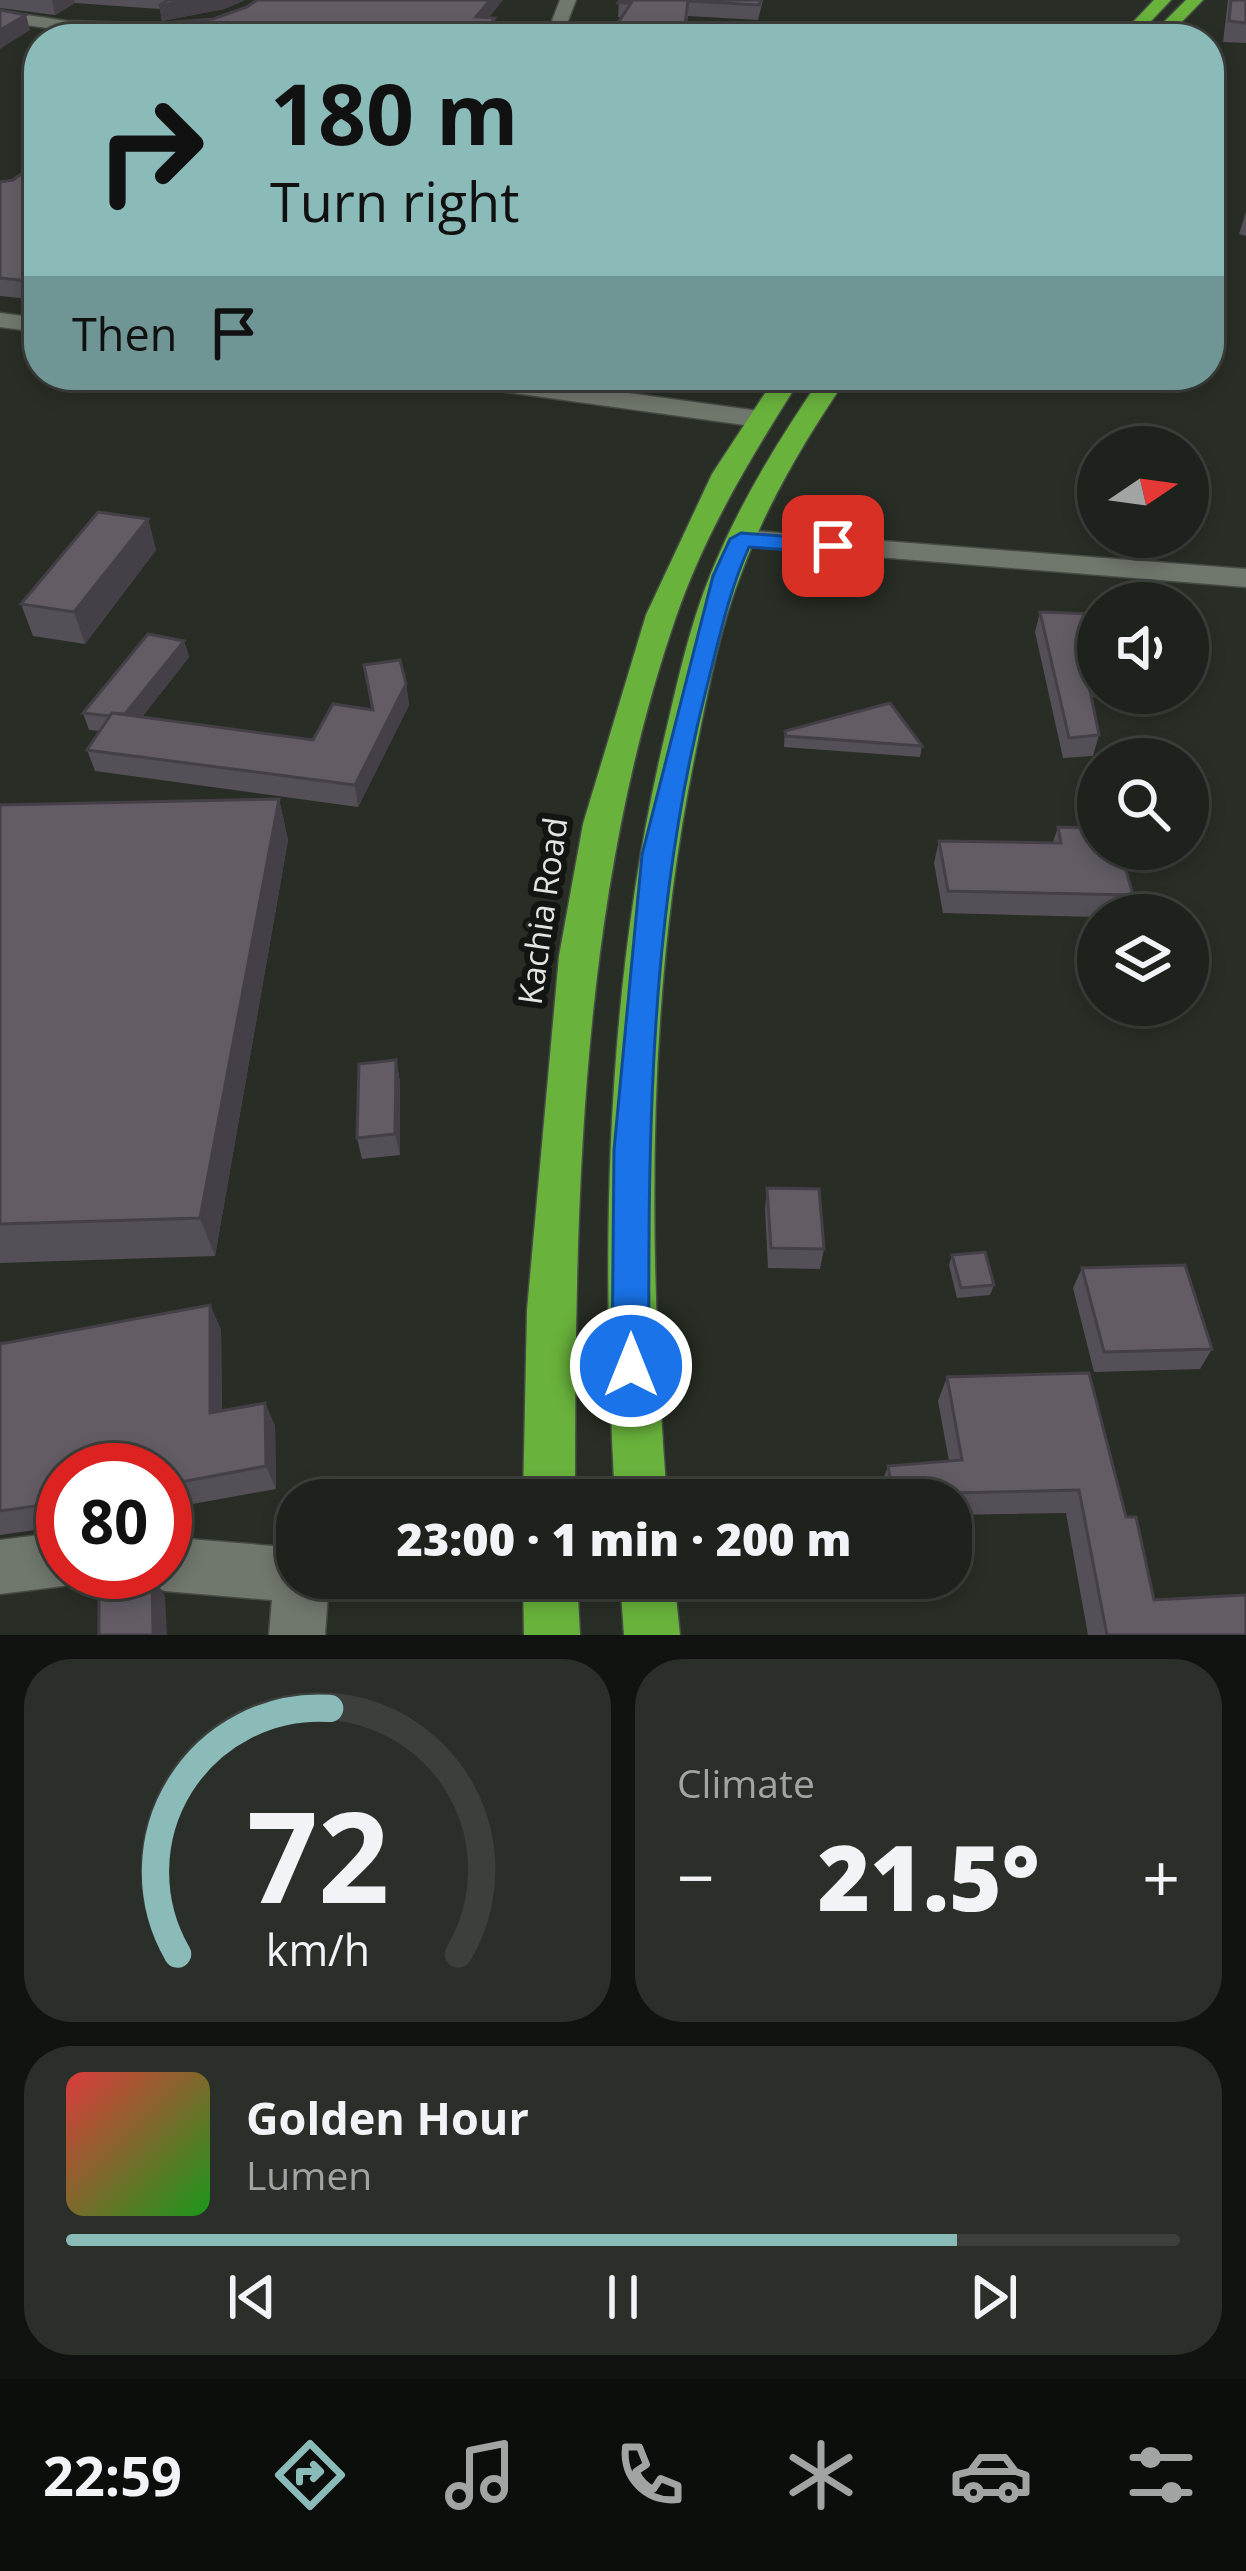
<!DOCTYPE html>
<html lang="en">
<head>
<meta charset="utf-8">
<style>
	body { margin:0; font-family:"Open Sans",sans-serif; background:#2b2f29; color:#f1f3f6; height:100vh; display:flex; flex-direction:column; font-size:45px; white-space:nowrap }
	* { box-sizing:border-box; margin:0 }
	p { font-size:39px; color:#a1a4a3 }
	.icon { flex:none; width:66px; height:66px; fill:none; stroke:currentColor; stroke-width:2; stroke-linecap:round; stroke-linejoin:round }
	.map { position:relative; height:1635px; overflow:hidden }
	.panel { display:flex; flex-direction:column; gap:24px; padding:24px; background:#10130f; flex:1 }
	.panel>* { flex:none }
	.top-card { position:absolute; left:24px; top:24px; width:1200px; height:366px; border-radius:48px; box-shadow:0 6px 18px #0003,0 0 0 3px #3c3f3b; background:#8bbbb9; color:#111; overflow:hidden }
	.needle { width:78px; rotate:77deg }
	.tools { position:absolute; left:1077px; top:426px; display:grid; gap:24px }
	.tools a { display:grid; place-items:center; width:132px; height:132px; border-radius:50%; background:#1e221c; box-shadow:0 6px 18px #0003,0 0 0 3px #3c3f3b; font-size:60px }
	.speed { position:absolute; left:36px; top:1443px; display:flex; gap:24px; font-size:60px; font-weight:700; text-align:center }
	.speed>* { display:grid; place-content:center; width:156px; height:156px; border-radius:50%; background:#1e221c; box-shadow:0 6px 18px #0003,0 0 0 3px #3c3f3b; line-height:1 }
	.speed .limit { border:18px solid #d22; background:#fff; color:#111 }
	.pin { position:absolute; display:grid; place-items:center; width:102px; height:102px; color:#fff; margin:-51px; border-radius:24px; box-shadow:0 6px 18px #0006 }
	.me { position:absolute; width:132px; margin:-66px; rotate:0deg; stroke-linejoin:round; filter:drop-shadow(0 0 9px #0008) }
	.turn { display:flex; align-items:center; gap:42px; height:252px; padding:0 48px; font-size:54px }
	.turn .icon { width:156px; height:156px; stroke-width:2.5 }
	.turn b { display:block; font-size:84px; line-height:102px }
	.then { display:flex; align-items:center; height:114px; padding:0 48px; background:#0003; gap:24px; font-size:45px }
	.big { font-size:90px; font-weight:800; line-height:1.1 }
	.panel .card { flex:1; display:flex; flex-direction:column; justify-content:center; gap:18px; min-width:0; padding:0 42px; border-radius:48px; background:#2b2f29 }
	.panel .dial { align-items:center; gap:0 }
	.dial svg { height:312px; overflow:visible; fill:none; stroke:#3c3f3b; stroke-width:7; stroke-linecap:round; text-anchor:middle }
	.dial text { fill:#f1f3f6; stroke:none }
	.song { display:flex; align-items:center; gap:36px }
	.cover { width:144px; height:144px; border-radius:18px; background:linear-gradient(135deg,hsl(0 70% 55%),hsl(120 70% 35%)) }
	.played { height:12px; border-radius:6px; background:linear-gradient(90deg,#8bbbb9 80%,#3c3f3b 80%) }
	.keys { display:flex; justify-content:space-around; direction:ltr }
	.heat { display:flex; justify-content:space-between; align-items:center; font-size:66px; direction:ltr }
	.panel .tiles { flex:1; display:grid; gap:24px; grid-template-columns:1fr 1fr }
	.card:last-child { grid-column:span 2 }
	.trip { position:absolute; left:276px; top:1479px; width:696px; height:120px; border-radius:48px; background:#1e221c; box-shadow:0 6px 18px #0003,0 0 0 3px #3c3f3b; font-weight:800; line-height:120px; text-align:center }
	.tabs { display:flex; height:192px; justify-content:space-around; align-items:center; background:#0c0e0b; color:#a1a4a3 }
	.tabs .icon { width:84px; height:84px }
	.tabs .current { color:#8bbbb9 }
	.tabs b { font-size:54px; color:#f1f3f6 }
	.map>svg:first-child { display:block }
	.lines { fill:none; stroke-linecap:round; stroke-linejoin:round }
	.street-casing { stroke:#464c45; stroke-width:3 }
	.highway-casing { stroke:#464c45; stroke-width:3 }
	.street { fill:#70776d; fill-rule:evenodd }
	.highway { fill:#69b23c; fill-rule:evenodd }
	.wall { fill:#554f57 }
	.shaded-wall { fill:#454047 }
	.building { fill:#635c65; stroke:#454047; stroke-width:3 }
	.route { fill:#1a73e8; stroke:#114b97; stroke-width:3 }
	.labels { text-anchor:middle; dominant-baseline:central; stroke-width:12; stroke-linejoin:round; paint-order:stroke }
	.street-label { font-size:33px; fill:#e1e5e0; stroke:#121511 }
</style>
</head>
<body>
<div class="map">
<svg width="1246" height="1635" viewBox="0 0 1246 1635">
	<rect width="100%" height="100%" fill="#282e25"/>
	<g class="lines">
		<g class="street-casing">
			<g id="street">
				<path d="M 560,0 L 576,0 L 561,39 L 545,39 Z"/>
				<path d="M 0,11 L 67,21 L 169,24 L 177,29 L 169,34 L 67,31 L 0,21 Z"/>
				<path d="M 0,313 L 39,318 L 39,332 L 0,327 Z"/>
				<path d="M 429,375 L 497,375 L 759,411 L 772,419 L 759,427 L 442,383 Z"/>
				<path d="M 741,530 L 1246,569 L 1246,587 L 731,545 L 726,539 L 731,533 Z"/>
				<path d="M 63,1532 L 63,1572 L 85,1572 L 82,1578 L 63,1586 L 0,1594 L 0,1540 Z"/>
				<path d="M 165,1537 L 297,1548 L 297,1578 L 329,1578 L 325,1635 L 269,1635 L 272,1600 L 165,1591 L 146,1583 L 141,1572 L 165,1572 Z"/>
			</g>
		</g>
		<g class="highway-casing">
			<g id="highway">
				<path d="M 1154,0 L 1171,0 L 1134,39 L 1117,39 Z"/>
				<path d="M 1186,0 L 1203,0 L 1165,39 L 1147,39 Z"/>
				<path d="M 777,375 L 803,375 C 754,452 706,530 676,617 C 579,898 575,1205 575,1500 L 523,1500 L 527,1310 L 559,956 L 583,824 L 646,615 L 712,474 Z"/>
				<path d="M 823,375 L 849,375 C 806,438 767,503 741,574 C 719,630 708,691 696,750 C 645,998 648,1249 667,1500 L 615,1500 C 601,1247 605,996 662,748 C 676,689 688,629 711,573 C 740,502 780,437 823,375 Z"/>
				<path d="M 523,1578 L 577,1578 L 580,1635 L 524,1635 Z"/>
				<path d="M 620,1578 L 674,1578 L 680,1635 L 624,1635 Z"/>
			</g>
		</g>
		<use href="#street" class="street"/>
		<use href="#highway" class="highway"/>
	</g>
	<g class="wall">
		<path d="M 0,0 L 245,0 L 224,9 L 162,21 L 160,9 L 75,3 L 55,15 L 0,8 Z"/>
		<path d="M 617,0 L 763,0 L 758,20 L 688,16 L 685,39 L 614,39 L 614,29 L 622,17 L 618,17 L 619,0 Z"/>
		<path d="M 1228,0 L 1246,0 L 1246,43 L 1223,42 Z"/>
		<path d="M 39,160 L 39,300 L 0,296 L 0,182 L 13,180 Z"/>
		<path d="M 1246,212 L 1246,236 L 1239,234 Z"/>
		<path d="M 148,519 L 156,550 L 85,644 L 33,636 L 21,604 Z"/>
		<path d="M 1040,612 L 1098,636 L 1098,693 L 1105,693 L 1104,697 L 1091,697 L 1099,735 L 1093,756 L 1063,758 L 1035,632 Z"/>
		<path d="M 184,641 L 189,657 L 142,717 L 313,740 L 372,710 L 406,684 L 409,705 L 358,807 L 95,771 L 87,750 L 100,731 L 89,730 L 83,713 Z"/>
		<path d="M 785,731 L 922,746 L 920,757 L 784,747 Z"/>
		<path d="M 279,799 L 288,840 L 215,1256 L 0,1263 L 0,805 Z"/>
		<path d="M 1058,827 L 1133,895 L 1125,915 L 1098,915 L 1098,917 L 943,913 L 934,863 L 939,841 L 1053,842 Z"/>
		<path d="M 396,1060 L 400,1082 L 400,1155 L 362,1159 L 357,1138 Z"/>
		<path d="M 767,1188 L 824,1249 L 820,1269 L 768,1268 L 765,1209 Z"/>
		<path d="M 952,1255 L 994,1285 L 990,1295 L 957,1298 L 949,1265 Z"/>
		<path d="M 1082,1268 L 1212,1349 L 1200,1369 L 1094,1372 L 1073,1288 Z"/>
		<path d="M 210,1305 L 221,1330 L 222,1411 L 265,1403 L 275,1426 L 276,1489 L 165,1509 L 165,1470 L 63,1470 L 63,1526 L 0,1535 L 0,1344 Z"/>
		<path d="M 947,1377 L 1126,1517 L 1154,1600 L 1246,1635 L 1088,1635 L 1066,1513 L 951,1515 L 951,1500 L 882,1500 L 880,1488 L 888,1466 L 949,1461 L 938,1401 Z"/>
		<path d="M 818,1578 L 860,1578 L 861,1591 L 859,1599 L 820,1600 Z"/>
	</g>
	<g class="shaded-wall">
		<path d="M 52,0 L 74,0 L 75,3 L 55,15 Z"/>
		<path d="M 188,0 L 245,0 L 224,9 L 162,21 L 159,6 Z"/>
		<path d="M 490,0 L 503,0 L 477,33 L 476,17 Z"/>
		<path d="M 26,15 L 30,30 L 0,49 L 0,30 Z"/>
		<path d="M 495,18 L 496,34 L 492,39 L 479,39 Z"/>
		<path d="M 148,519 L 156,550 L 85,644 L 74,612 Z"/>
		<path d="M 184,641 L 189,657 L 129,734 L 123,717 Z"/>
		<path d="M 406,684 L 409,705 L 358,807 L 355,785 Z"/>
		<path d="M 279,799 L 288,840 L 215,1256 L 200,1218 Z"/>
		<path d="M 396,1060 L 400,1082 L 400,1155 L 395,1134 Z"/>
		<path d="M 210,1305 L 221,1330 L 222,1436 L 210,1413 Z"/>
		<path d="M 265,1403 L 275,1426 L 276,1489 L 266,1466 Z"/>
		<path d="M 152,1575 L 165,1596 L 167,1635 L 153,1635 Z"/>
	</g>
	<g class="building">
		<path d="M 168,0 L 188,0 L 159,6 Z"/>
		<path d="M 257,0 L 490,0 L 476,17 L 495,18 L 479,39 L 102,39 L 125,26 L 213,19 L 247,7 Z"/>
		<path d="M 620,0 L 761,0 L 759,5 L 688,1 L 683,39 L 642,39 L 648,31 L 614,29 L 631,3 L 618,3 Z"/>
		<path d="M 1231,0 L 1246,0 L 1246,23 L 1229,21 Z"/>
		<path d="M 0,10 L 26,15 L 0,30 Z"/>
		<path d="M 743,27 L 767,38 L 767,39 L 737,39 Z"/>
		<path d="M 39,160 L 39,282 L 0,278 L 0,182 L 13,180 Z"/>
		<path d="M 98,512 L 148,519 L 74,612 L 21,604 Z"/>
		<path d="M 1040,612 L 1092,614 L 1098,636 L 1098,677 L 1087,676 L 1099,735 L 1069,738 Z"/>
		<path d="M 148,634 L 184,641 L 125,714 L 112,713 L 110,716 L 83,713 Z"/>
		<path d="M 400,660 L 406,684 L 355,785 L 87,750 L 112,713 L 313,740 L 333,704 L 373,710 L 364,665 Z"/>
		<path d="M 890,703 L 922,746 L 786,736 L 785,731 Z"/>
		<path d="M 279,799 L 200,1218 L 0,1224 L 0,805 Z"/>
		<path d="M 1058,827 L 1098,828 L 1098,849 L 1120,849 L 1133,895 L 948,891 L 939,841 L 1061,843 Z"/>
		<path d="M 396,1060 L 395,1134 L 357,1138 L 359,1064 Z"/>
		<path d="M 767,1188 L 819,1189 L 824,1249 L 771,1248 Z"/>
		<path d="M 985,1252 L 994,1285 L 961,1288 L 952,1255 Z"/>
		<path d="M 1185,1265 L 1212,1349 L 1104,1352 L 1082,1268 Z"/>
		<path d="M 210,1305 L 210,1413 L 265,1403 L 266,1466 L 165,1485 L 165,1470 L 63,1470 L 63,1502 L 0,1511 L 0,1344 Z"/>
		<path d="M 1089,1373 L 1126,1517 L 1136,1517 L 1154,1600 L 1246,1595 L 1246,1635 L 1107,1635 L 1079,1490 L 949,1493 L 950,1500 L 894,1500 L 888,1466 L 962,1460 L 947,1377 Z"/>
		<path d="M 99,1572 L 144,1572 L 152,1575 L 153,1635 L 99,1635 Z"/>
		<path d="M 821,1578 L 860,1578 L 861,1591 L 823,1592 Z"/>
	</g>
	<path class="route" d="M 741,533 L 833,540 L 844,546 L 833,553 L 749,547 C 729,591 719,639 707,686 C 649,910 648,1137 649,1366 L 644,1379 L 631,1385 L 617,1379 L 612,1366 L 614,1150 L 642,855 L 713,576 L 730,539 Z"/>
	<g class="labels">
		<g class="street-label">
			<text transform="translate(542 911) rotate(-82)">Kachia Road</text>
		</g>
	</g>
</svg>
<div class="tools">
<a><svg class="needle" viewBox="-14 -14 28 28"><path d="M0-13l5 13h-10z" fill="#e53935"/><path d="M0 13l5-13h-10z" fill="#a1a4a3"/></svg></a>
<a><svg class="icon" aria-label="sound" viewBox="0 0 24 24"><path d="M4 9h4l5-4v14l-5-4H4zM17 9q2 3 0 6"/></svg></a>
<a><svg class="icon" aria-label="search" viewBox="0 0 24 24"><circle cx="10" cy="10" r="6"/><path d="M15 15l6 6"/></svg></a>
<a><svg class="icon" aria-label="layers" viewBox="0 0 24 24"><path d="M12 4l9 5-9 5-9-5zM3 14l9 5 9-5"/></svg></a>
</div>
<div class="speed"><div class="limit">80</div></div>
<div class="pin" style="left:833px;top:546px;background:#d93025"><svg class="icon" aria-label="arrive" viewBox="0 0 24 24"><path d="M6 21V4h12l-3 4 3 4H6"/></svg></div>
<svg class="me" style="left:631px;top:1366px" viewBox="-20 -20 40 40"><circle r="17" fill="#1a73e8" stroke="#fff" stroke-width="3"/><path d="M0-11L8 9 0 5-8 9z" fill="#fff"/></svg>
<div class="trip">23:00 · 1 min · 200 m</div>
<div class="top-card">
<div class="turn"><svg class="icon" aria-label="right" viewBox="0 0 24 24"><path d="M7 20v-9h11M14 6l5 5-5 5"/></svg><div><b>180 m</b>Turn right</div></div>
<div class="then">Then<svg class="icon" aria-label="arrive" viewBox="0 0 24 24"><path d="M6 21V4h12l-3 4 3 4H6"/></svg></div>
</div>
</div>
<section class="panel">
<div class="tiles">
<div class="card dial"><svg viewBox="0 0 100 80">
<path d="M14 69A42 42 0 1 1 86 69"/>
<path d="M14 69A42 42 0 0 1 53 6" stroke="#8bbbb9"/>
<text x="50" y="56" font-size="32" font-weight="700">72</text>
<text x="50" y="72" font-size="11">km/h</text>
</svg></div>
<div class="card"><p>Climate</p>
<div class="heat"><a>−</a><b class="big">21.5°</b><a>+</a></div>
</div>
<div class="card">
<div class="song"><i class="cover"></i><div><b>Golden Hour</b><p>Lumen</p></div></div>
<div class="played"></div>
<div class="keys"><svg class="icon" aria-label="previous" viewBox="0 0 24 24"><path d="M18 5L8 12l10 7zM5 5v14"/></svg><svg class="icon" aria-label="pause" viewBox="0 0 24 24"><path d="M8 5v14M16 5v14"/></svg><svg class="icon" aria-label="next" viewBox="0 0 24 24"><path d="M6 5l10 7-10 7zM19 5v14"/></svg></div>
</div>
</div>
</section>
<nav class="tabs">
<b>22:59</b>
<svg class="icon current" aria-label="directions" viewBox="0 0 24 24"><path d="M12 3l9 9-9 9-9-9zM9 14v-3h6M13 9l2 2-2 2"/></svg>
<svg class="icon" aria-label="music" viewBox="0 0 24 24"><path d="M9 18V5l10-2v13"/><circle cx="6" cy="18" r="3"/><circle cx="16" cy="16" r="3"/></svg>
<svg class="icon" aria-label="phone" viewBox="0 0 24 24"><path d="M5 4h4l2 5-3 2q2 4 5 5l2-3 5 2v4C11 20 4 13 5 4z"/></svg>
<svg class="icon" aria-label="climate" viewBox="0 0 24 24"><path d="M12 3v18M4 7l16 10M4 17L20 7"/></svg>
<svg class="icon" aria-label="car" viewBox="0 0 24 24"><path d="M5 17H2v-5l4-1 3-4h7l3 4 3 1v5h-3M9 17h6M6 11h13"/><circle cx="7" cy="17" r="2"/><circle cx="17" cy="17" r="2"/></svg>
<svg class="icon" aria-label="filters" viewBox="0 0 24 24"><path d="M4 7h16M4 17h16"/><circle cx="9" cy="7" r="2"/><circle cx="15" cy="17" r="2"/></svg>
</nav>
</body>
</html>
